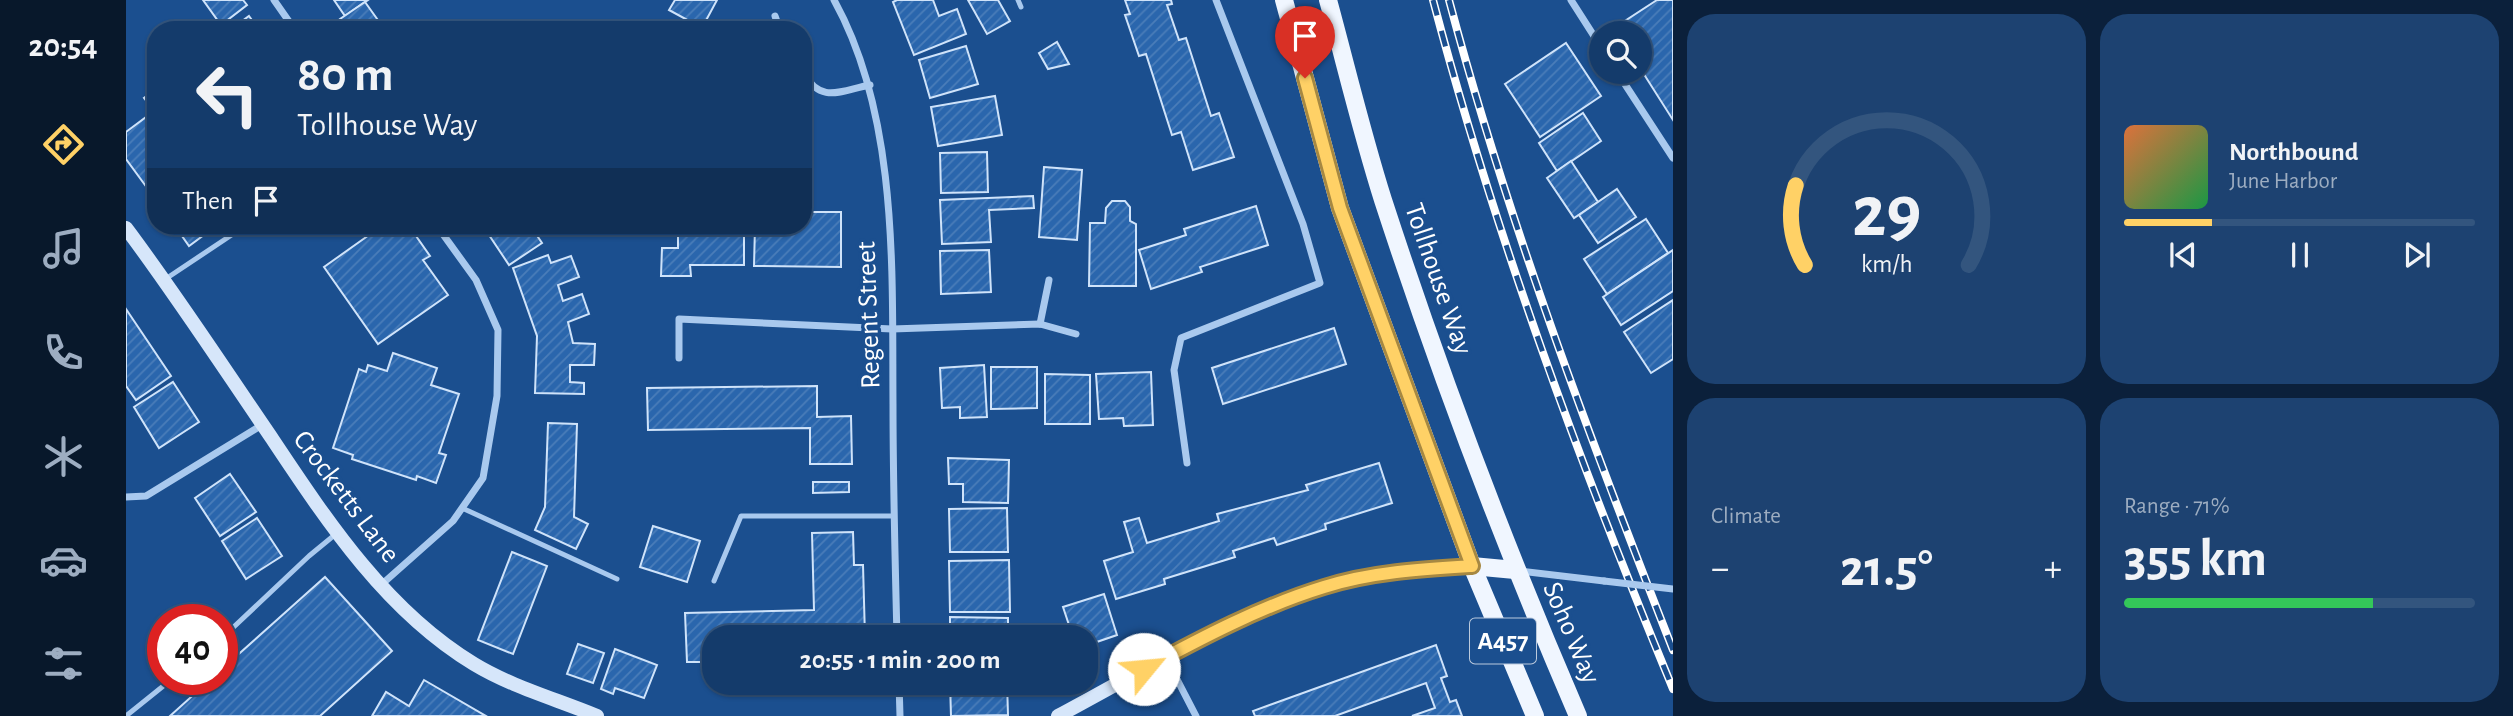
<!DOCTYPE html>
<html lang="en">
<head>
<meta charset="utf-8">
<style>
	body { margin:0; font-family:"Alegreya Sans",sans-serif; background:#1d4271; color:#f1f3f6; height:100vh; display:flex; flex-direction:column; font-size:26px; white-space:nowrap }
	* { box-sizing:border-box; margin:0 }
	p { font-size:23px; color:#9dadc1 }
	.icon { flex:none; width:38px; height:38px; fill:none; stroke:currentColor; stroke-width:2; stroke-linecap:round; stroke-linejoin:round }
	.map { position:relative; flex:1; overflow:hidden }
	.details { display:flex; flex-direction:column; gap:14px; padding:14px; background:#0b203b; width:840px }
	.details>* { flex:none }
	.hud { position:absolute; left:21px; top:21px; width:665px; height:214px; border-radius:28px; box-shadow:0 2px 5px #0004,0 0 0 2px #33557e; background:#143b6b; color:#f1f3f6; overflow:hidden }
	.tools { position:absolute; left:1463px; top:21px; display:grid; gap:14px }
	.tools a { display:grid; place-items:center; width:63px; height:63px; border-radius:50%; background:#143b6b; box-shadow:0 2px 5px #0004,0 0 0 2px #33557e; font-size:35px }
	.speed { position:absolute; left:21px; top:604px; display:flex; gap:14px; font-size:35px; font-weight:700; text-align:center }
	.speed>* { display:grid; place-content:center; width:91px; height:91px; border-radius:50%; background:#143b6b; box-shadow:0 2px 5px #0004,0 0 0 2px #33557e; line-height:1 }
	.speed .limit { border:10px solid #d22; background:#fff; color:#111 }
	.pin { position:absolute; display:grid; place-items:center; width:60px; height:60px; color:#fff; margin:-72px -30px; border-radius:50% 50% 50% 0; rotate:-45deg; box-shadow:0 0 7px #0007 }
	.pin .icon { rotate:45deg }
	.me { position:absolute; width:77px; margin:-38px; rotate:62deg; stroke-linejoin:round; filter:drop-shadow(0 0 5px #0008) }
	.turn { display:flex; align-items:center; gap:24px; height:147px; padding:0 35px; font-size:32px }
	.turn .icon { width:91px; height:91px; stroke-width:2.5 }
	.turn b { display:block; font-size:49px; line-height:60px }
	.then { display:flex; align-items:center; height:66px; padding:0 35px; background:#0003; gap:14px; font-size:26px }
	.big { font-size:52px; font-weight:600; line-height:1.1 }
	.details .widget { flex:1; display:flex; flex-direction:column; justify-content:center; gap:10px; min-width:0; padding:0 24px; border-radius:28px; background:#1d4271 }
	.details .dial { align-items:center; gap:0 }
	.dial svg { height:182px; overflow:visible; fill:none; stroke:#33557e; stroke-width:7; stroke-linecap:round; text-anchor:middle }
	.dial text { fill:#f1f3f6; stroke:none }
	.song { display:flex; align-items:center; gap:21px }
	.cover { width:84px; height:84px; border-radius:10px; background:linear-gradient(135deg,hsl(20 70% 55%),hsl(140 70% 35%)) }
	.played { height:7px; border-radius:4px; background:linear-gradient(90deg,#ffd166 25%,#33557e 25%) }
	.keys { display:flex; justify-content:space-around; direction:ltr }
	.heat { display:flex; justify-content:space-between; align-items:center; font-size:38px; direction:ltr }
	.charge { height:10px; border-radius:5px; background:linear-gradient(90deg,#34c759 71%,#33557e 0) }
	.details .tiles { flex:1; display:grid; gap:14px; grid-template-columns:repeat(2,1fr) }
	.trip { position:absolute; left:576px; top:625px; width:396px; height:70px; border-radius:28px; background:#143b6b; box-shadow:0 2px 5px #0004,0 0 0 2px #33557e; font-weight:600; line-height:70px; text-align:center }
	main { display:flex; flex:1; min-height:0 }
	.tabs { display:flex; flex-direction:column; width:126px; justify-content:space-around; align-items:center; background:#08182b; color:#9dadc1 }
	.tabs .icon { width:49px; height:49px }
	.tabs .current { color:#ffd166 }
	.tabs b { font-size:32px; color:#f1f3f6 }
	.map>svg:first-child { display:block }
	.building { fill:url(#building-hatch); stroke:#cfe3fa; stroke-width:2 }
	.lines { fill:none; stroke-linecap:round; stroke-linejoin:round }
	.lane { stroke:#a9c9ee; stroke-width:5 }
	.street { stroke:#a9c9ee; stroke-width:7 }
	.secondary { stroke:#d6e6fa; stroke-width:14 }
	.primary { stroke:#f0f6ff; stroke-width:18 }
	.rail-casing { stroke:#fff; stroke-width:8 }
	.rail { stroke:#1b4f8f; stroke-width:5; stroke-dasharray:16; stroke-linecap:butt }
	.street-bridge { stroke:#a9c9ee; stroke-width:7 }
	.route-casing { stroke:#a68842; stroke-width:18 }
	.route { stroke:#ffd166; stroke-width:12 }
	.labels { text-anchor:middle; dominant-baseline:central; stroke-width:7; stroke-linejoin:round; paint-order:stroke }
	.shield { fill:#1b4f8f; stroke:#bbcadd; stroke-width:2 }
	.shield-label { font-size:26px; font-weight:bold; fill:#fff }
	.street-label { font-size:28px; fill:#fff; stroke:#1b4f8f }
</style>
</head>
<body>
<main>
<nav class="tabs">
<b>20:54</b>
<svg class="icon current" aria-label="directions" viewBox="0 0 24 24"><path d="M12 3l9 9-9 9-9-9zM9 14v-3h6M13 9l2 2-2 2"/></svg>
<svg class="icon" aria-label="music" viewBox="0 0 24 24"><path d="M9 18V5l10-2v13"/><circle cx="6" cy="18" r="3"/><circle cx="16" cy="16" r="3"/></svg>
<svg class="icon" aria-label="phone" viewBox="0 0 24 24"><path d="M5 4h4l2 5-3 2q2 4 5 5l2-3 5 2v4C11 20 4 13 5 4z"/></svg>
<svg class="icon" aria-label="climate" viewBox="0 0 24 24"><path d="M12 3v18M4 7l16 10M4 17L20 7"/></svg>
<svg class="icon" aria-label="car" viewBox="0 0 24 24"><path d="M5 17H2v-5l4-1 3-4h7l3 4 3 1v5h-3M9 17h6M6 11h13"/><circle cx="7" cy="17" r="2"/><circle cx="17" cy="17" r="2"/></svg>
<svg class="icon" aria-label="filters" viewBox="0 0 24 24"><path d="M4 7h16M4 17h16"/><circle cx="9" cy="7" r="2"/><circle cx="15" cy="17" r="2"/></svg>
</nav>
<div class="map">
<svg width="1547" height="716" viewBox="0 0 1547 716">
	<defs>
		<pattern id="building-hatch" width="6" height="6" patternUnits="userSpaceOnUse" patternTransform="scale(1.75)"><rect width="6" height="6" fill="#2a66ad"/><path d="M-1 1l2-2M0 6l6-6M5 7l2-2" fill="none" stroke="#4a7db9"/></pattern>
	</defs>
	<rect width="100%" height="100%" fill="#1b4f8f"/>
	<g class="building">
		<path d="M 77,0 L 117,0 L 121,5 L 95,25 Z"/>
		<path d="M 208,0 L 242,0 L 219,16 Z"/>
		<path d="M 549,0 L 591,0 L 576,28 L 543,10 Z"/>
		<path d="M 771,0 L 807,0 L 813,16 L 831,9 L 840,34 L 788,55 L 767,2 Z"/>
		<path d="M 842,0 L 872,0 L 884,21 L 861,34 Z"/>
		<path d="M 999,0 L 1045,0 L 1046,4 L 1041,5 L 1053,40 L 1060,38 L 1085,116 L 1093,113 L 1108,157 L 1067,170 L 1055,132 L 1046,135 L 1020,54 L 1013,56 L 999,15 L 1004,14 Z"/>
		<path d="M 1531,0 L 1547,0 L 1547,120 L 1514,68 L 1514,33 L 1491,33 L 1488,28 Z"/>
		<path d="M 239,2 L 259,30 L 221,30 L 214,19 Z"/>
		<path d="M 123,16 L 133,30 L 104,30 Z"/>
		<path d="M 931,42 L 943,64 L 922,69 L 913,53 Z"/>
		<path d="M 1440,43 L 1475,96 L 1414,137 L 1379,84 Z"/>
		<path d="M 840,46 L 852,84 L 804,98 L 793,60 Z"/>
		<path d="M 30,89 L 30,200 L 0,159 L 0,132 L 28,111 L 18,98 Z"/>
		<path d="M 869,96 L 876,135 L 812,146 L 805,107 Z"/>
		<path d="M 1457,113 L 1475,141 L 1431,171 L 1413,143 Z"/>
		<path d="M 861,152 L 862,192 L 815,193 L 814,153 Z"/>
		<path d="M 1445,161 L 1472,202 L 1448,218 L 1421,178 Z"/>
		<path d="M 918,167 L 956,170 L 951,240 L 913,237 Z"/>
		<path d="M 1491,189 L 1510,217 L 1472,243 L 1453,215 Z"/>
		<path d="M 907,196 L 908,208 L 863,210 L 865,242 L 816,244 L 814,200 Z"/>
		<path d="M 986,201 L 999,201 L 1004,207 L 1004,221 L 1010,224 L 1010,286 L 963,286 L 964,223 L 979,223 L 980,208 Z"/>
		<path d="M 1130,206 L 1142,245 L 1074,267 L 1076,272 L 1025,289 L 1013,250 L 1060,235 L 1058,229 Z"/>
		<path d="M 677,212 L 715,212 L 715,267 L 628,266 L 629,226 L 677,226 Z"/>
		<path d="M 1520,219 L 1542,253 L 1481,294 L 1458,259 Z"/>
		<path d="M 49,226 L 90,226 L 63,246 Z"/>
		<path d="M 237,226 L 283,226 L 304,256 L 297,260 L 322,295 L 252,344 L 198,267 L 243,235 Z"/>
		<path d="M 357,226 L 423,226 L 410,234 L 416,243 L 383,265 Z"/>
		<path d="M 552,226 L 618,226 L 618,265 L 564,265 L 565,276 L 535,276 L 536,248 L 552,248 Z"/>
		<path d="M 863,250 L 865,292 L 815,294 L 814,251 Z"/>
		<path d="M 1547,250 L 1547,291 L 1495,325 L 1477,297 Z"/>
		<path d="M 422,255 L 425,263 L 445,256 L 453,277 L 432,285 L 437,301 L 456,294 L 463,314 L 442,322 L 447,343 L 469,344 L 468,365 L 444,365 L 444,382 L 458,383 L 458,394 L 409,393 L 411,336 L 387,268 Z"/>
		<path d="M 1547,300 L 1547,359 L 1525,373 L 1498,332 Z"/>
		<path d="M 0,309 L 45,376 L 10,400 L 0,386 Z"/>
		<path d="M 1208,328 L 1220,364 L 1097,404 L 1086,368 Z"/>
		<path d="M 267,353 L 311,368 L 305,385 L 333,394 L 313,453 L 320,455 L 310,483 L 291,476 L 290,480 L 226,459 L 227,455 L 207,448 L 233,369 L 240,372 L 242,365 L 261,371 Z"/>
		<path d="M 858,365 L 861,417 L 834,418 L 834,407 L 816,408 L 814,368 Z"/>
		<path d="M 865,367 L 911,367 L 911,408 L 865,409 Z"/>
		<path d="M 1025,372 L 1027,425 L 998,426 L 997,418 L 973,419 L 970,374 Z"/>
		<path d="M 919,374 L 964,375 L 964,424 L 919,424 Z"/>
		<path d="M 47,382 L 73,422 L 33,448 L 8,407 Z"/>
		<path d="M 691,386 L 691,417 L 725,416 L 726,464 L 684,464 L 684,428 L 522,430 L 521,388 Z"/>
		<path d="M 422,423 L 451,424 L 448,517 L 462,524 L 450,549 L 409,530 L 419,507 Z"/>
		<path d="M 822,458 L 883,460 L 882,503 L 837,502 L 837,484 L 823,484 Z"/>
		<path d="M 1253,463 L 1266,503 L 1199,524 L 1200,529 L 1151,545 L 1148,538 L 1107,551 L 1109,557 L 1038,579 L 1039,584 L 990,599 L 978,561 L 1007,552 L 998,522 L 1013,518 L 1021,543 L 1093,521 L 1091,514 L 1182,490 L 1180,485 Z"/>
		<path d="M 104,474 L 130,512 L 94,536 L 69,498 Z"/>
		<path d="M 687,482 L 723,482 L 723,492 L 687,493 Z"/>
		<path d="M 881,508 L 882,552 L 824,552 L 823,509 Z"/>
		<path d="M 131,518 L 156,556 L 120,579 L 96,541 Z"/>
		<path d="M 527,526 L 574,541 L 561,582 L 514,567 Z"/>
		<path d="M 727,532 L 728,565 L 737,565 L 739,637 L 588,637 L 588,662 L 561,662 L 559,613 L 688,610 L 686,533 Z"/>
		<path d="M 386,552 L 421,566 L 387,654 L 352,640 Z"/>
		<path d="M 883,560 L 884,612 L 824,612 L 823,561 Z"/>
		<path d="M 199,577 L 266,651 L 194,716 L 44,716 L 85,679 L 96,679 L 96,669 Z"/>
		<path d="M 978,594 L 991,635 L 959,646 L 959,637 L 947,637 L 937,607 Z"/>
		<path d="M 824,617 L 882,618 L 882,637 L 824,637 Z"/>
		<path d="M 452,644 L 478,653 L 467,683 L 441,674 Z"/>
		<path d="M 1310,645 L 1321,676 L 1315,678 L 1324,702 L 1330,700 L 1336,716 L 1286,716 L 1309,708 L 1300,683 L 1209,716 L 1129,716 L 1127,711 Z"/>
		<path d="M 489,649 L 531,665 L 518,698 L 489,688 L 487,694 L 475,689 Z"/>
		<path d="M 298,680 L 360,716 L 246,716 L 260,692 L 283,706 Z"/>
		<path d="M 824,682 L 881,682 L 882,715 L 825,716 Z"/>
	</g>
	<g class="lines">
		<g class="lane">
			<path d="M 892,0 L 895,7"/>
			<path d="M 38,280 L 119,226"/>
			<path d="M 336,508 L 491,579"/>
			<path d="M 588,581 L 615,516 L 767,516"/>
			<path d="M 96,638 L 183,556 L 211,533"/>
			<path d="M 0,716 L 46,679"/>
		</g>
		<g class="street">
			<path d="M 148,0 L 169,30"/>
			<path d="M 708,0 C 773,117 766,274 767,404 C 767,482 769,559 771,637"/>
			<path d="M 1445,0 L 1475,47"/>
			<path d="M 649,16 L 654,30"/>
			<path d="M 1491,72 L 1547,158"/>
			<path d="M 677,73 C 696,104 713,91 744,85"/>
			<path d="M 914,324 L 923,280"/>
			<path d="M 553,358 L 553,319 L 766,329 L 914,324 L 950,334"/>
			<path d="M 1061,463 L 1048,370 L 1055,338 L 1194,283 L 1177,224 L 1090,0"/>
			<path d="M 0,497 L 20,496 L 136,425"/>
			<path d="M 1393,571 L 1478,581"/>
			<path d="M 255,585 L 327,521 L 357,478 L 371,396 L 372,330 L 350,280 L 311,226"/>
			<path d="M 1040,658 L 1070,716"/>
			<path d="M 773,682 L 774,716"/>
		</g>
		<g class="secondary">
			<path d="M 0,228 C 51,296 97,367 145,437 C 201,521 260,611 348,664 C 386,687 430,699 471,716"/>
			<path d="M 932,716 C 1018,670 1104,617 1197,587 C 1244,572 1297,569 1346,566"/>
		</g>
		<g class="primary">
			<path d="M 1158,0 L 1214,208 L 1346,566 L 1409,716"/>
			<path d="M 1202,0 C 1220,66 1236,134 1257,200 C 1314,375 1379,547 1452,716"/>
			<path d="M 1346,566 L 1389,570"/>
		</g>
		<g class="rail-casing">
			<g id="rail">
				<path d="M 1307,0 C 1369,235 1454,464 1547,689"/>
				<path d="M 1323,0 C 1382,222 1463,436 1547,650"/>
			</g>
		</g>
		<use href="#rail" class="rail"/>
		<path class="street-bridge" d="M 1478,581 L 1547,589"/>
	</g>
	<g class="lines">
		<g class="route-casing">
			<path id="route" d="M 1018,669 C 1075,638 1136,606 1198,587 C 1245,572 1297,569 1346,566 L 1214,208 L 1179,78"/>
		</g>
		<use href="#route" class="route"/>
	</g>
	<g class="labels">
		<rect class="shield" x="1344" y="618.5" width="66" height="45" rx="5"/>
		<g class="shield-label">
			<text x="1377" y="641">A457</text>
		</g>
		<g class="street-label">
			<text transform="translate(1312 279) rotate(71)">Tollhouse Way</text>
			<text transform="translate(743 315) rotate(-92)">Regent Street</text>
			<text transform="translate(220 497) rotate(53)">Crocketts Lane</text>
			<text transform="translate(1445 633) rotate(67)">Soho Way</text>
		</g>
	</g>
</svg>
<div class="tools">
<a><svg class="icon" aria-label="search" viewBox="0 0 24 24"><circle cx="10" cy="10" r="6"/><path d="M15 15l6 6"/></svg></a>
</div>
<div class="speed"><div class="limit">40</div></div>
<div class="pin" style="left:1179px;top:78px;background:#d93025"><svg class="icon" aria-label="arrive" viewBox="0 0 24 24"><path d="M6 21V4h12l-3 4 3 4H6"/></svg></div>
<svg class="me" style="left:1018px;top:669px" viewBox="-20 -20 40 40"><circle r="19" fill="#fff"/><path d="M0-13L10 11 0 6-10 11z" fill="#ffd166"/></svg>
<div class="trip">20:55 · 1 min · 200 m</div>
<div class="hud">
<div class="turn"><svg class="icon" aria-label="left" viewBox="0 0 24 24"><path d="M17 20v-9H6M10 6l-5 5 5 5"/></svg><div><b>80 m</b>Tollhouse Way</div></div>
<div class="then">Then<svg class="icon" aria-label="arrive" viewBox="0 0 24 24"><path d="M6 21V4h12l-3 4 3 4H6"/></svg></div>
</div>
</div>
<section class="details">
<div class="tiles">
<div class="widget dial"><svg viewBox="0 0 100 80">
<path d="M14 69A42 42 0 1 1 86 69"/>
<path d="M14 69A42 42 0 0 1 10 34" stroke="#ffd166"/>
<text x="50" y="56" font-size="32" font-weight="700">29</text>
<text x="50" y="72" font-size="11">km/h</text>
</svg></div>
<div class="widget">
<div class="song"><i class="cover"></i><div><b>Northbound</b><p>June Harbor</p></div></div>
<div class="played"></div>
<div class="keys"><svg class="icon" aria-label="previous" viewBox="0 0 24 24"><path d="M18 5L8 12l10 7zM5 5v14"/></svg><svg class="icon" aria-label="pause" viewBox="0 0 24 24"><path d="M8 5v14M16 5v14"/></svg><svg class="icon" aria-label="next" viewBox="0 0 24 24"><path d="M6 5l10 7-10 7zM19 5v14"/></svg></div>
</div>
<div class="widget"><p>Climate</p>
<div class="heat"><a>−</a><b class="big">21.5°</b><a>+</a></div>
</div>
<div class="widget"><p>Range · 71%</p><b class="big">355 km</b><div class="charge"></div></div>
</div>
</section>
</main>
</body>
</html>
